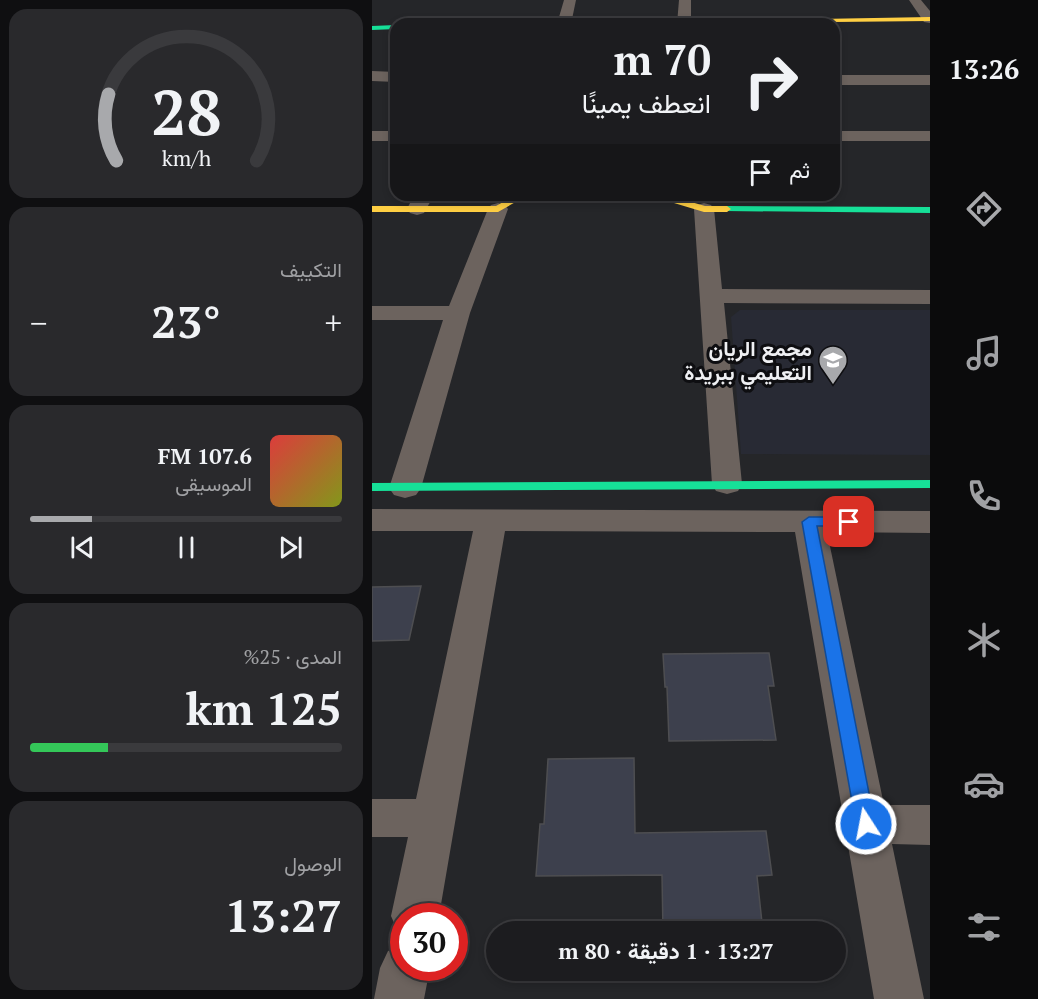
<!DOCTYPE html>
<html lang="ar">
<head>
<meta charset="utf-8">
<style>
	body { margin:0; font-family:"PT Serif",Vazirmatn,serif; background:#29292c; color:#f1f3f6; direction:rtl; height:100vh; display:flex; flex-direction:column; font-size:22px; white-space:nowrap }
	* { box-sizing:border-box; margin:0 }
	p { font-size:20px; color:#a0a1a4 }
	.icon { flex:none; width:33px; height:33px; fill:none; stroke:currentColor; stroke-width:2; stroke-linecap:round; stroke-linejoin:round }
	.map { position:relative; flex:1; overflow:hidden; direction:ltr }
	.panel { display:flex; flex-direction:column; gap:9px; padding:9px; background:#0f0f11; width:372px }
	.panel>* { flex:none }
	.guide { position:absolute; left:18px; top:18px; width:450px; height:183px; border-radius:18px; box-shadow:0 3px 9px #0003,0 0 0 2px #3a3a3d; direction:rtl; background:#1c1c1f; color:#f1f3f6; overflow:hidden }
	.speed { position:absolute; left:18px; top:903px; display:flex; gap:12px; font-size:30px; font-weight:700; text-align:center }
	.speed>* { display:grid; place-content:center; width:78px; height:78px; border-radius:50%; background:#1c1c1f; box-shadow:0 3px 9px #0003,0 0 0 2px #3a3a3d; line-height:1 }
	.speed .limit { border:9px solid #d22; background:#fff; color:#111 }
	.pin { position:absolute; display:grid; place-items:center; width:51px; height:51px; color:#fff; margin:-26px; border-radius:12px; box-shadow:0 3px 9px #0006 }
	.me { position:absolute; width:66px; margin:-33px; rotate:349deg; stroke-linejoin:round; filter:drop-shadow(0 0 4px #0008) }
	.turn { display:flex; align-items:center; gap:21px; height:126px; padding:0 30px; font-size:27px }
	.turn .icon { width:78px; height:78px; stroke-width:2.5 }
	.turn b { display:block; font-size:42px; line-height:51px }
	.then { display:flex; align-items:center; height:57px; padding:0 30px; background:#0003; gap:12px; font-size:22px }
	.big { font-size:45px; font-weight:700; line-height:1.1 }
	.panel .widget { flex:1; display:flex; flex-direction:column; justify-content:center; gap:9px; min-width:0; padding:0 21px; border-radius:18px; background:#29292c }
	.panel .dial { align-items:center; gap:0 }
	.dial svg { height:156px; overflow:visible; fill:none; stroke:#3a3a3d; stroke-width:7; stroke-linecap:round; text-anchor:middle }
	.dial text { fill:#f1f3f6; stroke:none }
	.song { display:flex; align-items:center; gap:18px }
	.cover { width:72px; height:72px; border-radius:9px; background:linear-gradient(135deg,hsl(0 70% 55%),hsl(70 70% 35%)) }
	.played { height:6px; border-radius:3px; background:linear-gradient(90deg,#a8a9ac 20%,#3a3a3d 20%) }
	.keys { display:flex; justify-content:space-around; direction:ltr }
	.heat { display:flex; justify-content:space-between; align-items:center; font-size:33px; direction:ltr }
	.charge { height:9px; border-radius:4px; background:linear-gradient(90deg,#34c759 25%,#3a3a3d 0) }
	.trip { position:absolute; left:114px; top:921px; width:360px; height:60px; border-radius:30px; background:#1c1c1f; box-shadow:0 3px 9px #0003,0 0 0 2px #3a3a3d; font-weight:700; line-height:60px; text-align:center; direction:rtl }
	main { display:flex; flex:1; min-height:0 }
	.tabs { display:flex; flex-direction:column; width:108px; justify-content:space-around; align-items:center; background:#0b0b0c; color:#a0a1a4 }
	.tabs .icon { width:42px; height:42px }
	.tabs .current { color:#a8a9ac }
	.tabs b { font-size:27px; color:#f1f3f6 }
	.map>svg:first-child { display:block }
	.built { fill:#282a34 }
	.building { fill:#3d404d; stroke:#4e4e51; stroke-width:1.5 }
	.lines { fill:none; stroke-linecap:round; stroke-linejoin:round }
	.street { fill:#6c635e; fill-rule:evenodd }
	.fast { fill:#16e098; fill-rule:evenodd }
	.slow { fill:#ffcf43; fill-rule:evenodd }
	.route { fill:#1a73e8; stroke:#114b97; stroke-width:1.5 }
	.labels { text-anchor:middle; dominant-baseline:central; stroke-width:6; stroke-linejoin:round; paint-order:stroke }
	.poi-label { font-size:21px; font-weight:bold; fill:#eff0f3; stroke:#0e0e11; text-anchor:end }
</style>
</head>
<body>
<main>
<nav class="tabs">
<b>13:26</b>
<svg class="icon current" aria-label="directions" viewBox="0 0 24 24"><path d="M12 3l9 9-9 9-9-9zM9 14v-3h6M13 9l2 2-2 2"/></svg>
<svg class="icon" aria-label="music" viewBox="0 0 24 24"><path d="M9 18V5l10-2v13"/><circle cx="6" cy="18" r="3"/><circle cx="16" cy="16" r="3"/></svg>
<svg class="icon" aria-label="phone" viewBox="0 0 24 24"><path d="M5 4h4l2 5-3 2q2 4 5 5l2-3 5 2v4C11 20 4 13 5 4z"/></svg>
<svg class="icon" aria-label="climate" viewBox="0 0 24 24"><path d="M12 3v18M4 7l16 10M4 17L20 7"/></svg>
<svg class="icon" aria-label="car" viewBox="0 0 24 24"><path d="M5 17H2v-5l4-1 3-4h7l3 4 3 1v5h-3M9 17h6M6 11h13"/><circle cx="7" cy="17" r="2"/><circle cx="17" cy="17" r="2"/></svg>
<svg class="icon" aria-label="filters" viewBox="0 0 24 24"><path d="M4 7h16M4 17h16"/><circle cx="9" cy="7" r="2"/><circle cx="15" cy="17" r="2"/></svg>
</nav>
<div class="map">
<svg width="558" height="999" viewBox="0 0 558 999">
	<rect width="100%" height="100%" fill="#252629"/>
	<path class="built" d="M 368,310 L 558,310 L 558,455 L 369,454 L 359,317 Z"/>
	<g class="building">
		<path d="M 49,586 L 37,640 L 0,641 L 0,587 Z"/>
		<path d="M 397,653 L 402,686 L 396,686 L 404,740 L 297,741 L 295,687 L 293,687 L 291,654 Z"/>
		<path d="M 262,758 L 263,833 L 394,831 L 400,875 L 385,876 L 391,932 L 291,932 L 290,875 L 164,876 L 168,824 L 172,824 L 176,759 Z"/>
	</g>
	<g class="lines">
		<g class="street">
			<path d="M 192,0 L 204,0 L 199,24 L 185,24 Z"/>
			<path d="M 307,0 L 319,0 L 319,24 L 305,24 Z"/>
			<path d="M 537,0 L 549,0 L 558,11 L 558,23 L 552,22 Z"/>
			<path d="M 0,71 L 24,72 L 24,82 L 0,81 Z"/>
			<rect x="462" y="75" width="96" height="10"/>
			<rect x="0" y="131" width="24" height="10"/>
			<rect x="462" y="131" width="96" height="10"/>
			<path d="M 42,195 L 62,195 L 52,213 L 45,215 L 38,213 L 35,209 Z"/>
			<path d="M 126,203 L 133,205 L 136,209 L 98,313 L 49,488 L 44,495 L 33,498 L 22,495 L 17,488 L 71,320 L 0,320 L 0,306 L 77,306 L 116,209 L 119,205 Z"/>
			<path d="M 332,203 L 339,205 L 342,209 L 350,289 L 558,290 L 558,304 L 352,303 L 370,484 L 366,491 L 355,494 L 344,491 L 340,484 L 322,209 L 325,205 Z"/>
			<path d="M 0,509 L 558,511 L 558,533 L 455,532 L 512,805 L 558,805 L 558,845 L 520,844 L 552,999 L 502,999 L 423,532 L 133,531 L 67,916 L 32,916 L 32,934 L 26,932 L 19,916 L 36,837 L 0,837 L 0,799 L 44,799 L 101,531 L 0,531 Z"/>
			<path d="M 32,944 L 32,968 L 58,968 L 52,999 L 2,999 L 8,968 L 16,951 Z"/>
		</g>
		<g class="fast">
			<path d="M 24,25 L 24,29 L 0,30 L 0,26 Z"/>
			<path d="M 355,206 L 558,207 L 558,213 L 352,211 L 352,207 Z"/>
			<path d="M 558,480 L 558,488 L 0,491 L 0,483 Z"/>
		</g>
		<g class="slow">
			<path d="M 558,17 L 558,21 L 275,24 L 278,22 Z"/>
			<path d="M 143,195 L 295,195 L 333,206 L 355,206 L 359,209 L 355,212 L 332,212 L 292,200 L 147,200 L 126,212 L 0,212 L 0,206 L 124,206 Z"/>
		</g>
	</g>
	<path class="route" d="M 437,517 L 477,517 L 484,522 L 477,526 L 445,526 L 503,824 L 500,830 L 494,832 L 487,830 L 484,824 L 430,522 Z"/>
	<defs>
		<g id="school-pin" transform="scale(1.5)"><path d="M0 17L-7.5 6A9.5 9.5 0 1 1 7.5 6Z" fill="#a8a9ac" stroke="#0e0e11"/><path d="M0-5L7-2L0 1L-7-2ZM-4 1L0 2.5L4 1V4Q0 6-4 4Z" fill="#fff"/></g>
	</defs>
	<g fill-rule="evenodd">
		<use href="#school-pin" x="461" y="360"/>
	</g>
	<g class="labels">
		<g class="poi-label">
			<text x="440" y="348">مجمع الريان<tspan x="440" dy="24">التعليمي ببريدة</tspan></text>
		</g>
	</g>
</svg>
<div class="speed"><div class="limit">30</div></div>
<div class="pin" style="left:477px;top:522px;background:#d93025"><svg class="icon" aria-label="arrive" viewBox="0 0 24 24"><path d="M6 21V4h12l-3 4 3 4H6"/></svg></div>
<svg class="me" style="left:494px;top:824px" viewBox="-20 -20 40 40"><circle r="17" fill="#1a73e8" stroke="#fff" stroke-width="3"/><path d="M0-11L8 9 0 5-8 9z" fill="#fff"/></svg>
<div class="trip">13:27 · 1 دقيقة · 80 m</div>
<div class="guide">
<div class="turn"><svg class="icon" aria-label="right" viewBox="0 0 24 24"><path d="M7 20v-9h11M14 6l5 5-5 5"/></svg><div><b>70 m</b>انعطف يمينًا</div></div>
<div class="then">ثم<svg class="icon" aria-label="arrive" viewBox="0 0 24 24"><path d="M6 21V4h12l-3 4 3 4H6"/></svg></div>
</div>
</div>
<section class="panel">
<div class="widget dial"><svg viewBox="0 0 100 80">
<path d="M14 69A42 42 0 1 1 86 69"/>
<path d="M14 69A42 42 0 0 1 10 35" stroke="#a8a9ac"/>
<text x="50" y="56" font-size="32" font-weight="700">28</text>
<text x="50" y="72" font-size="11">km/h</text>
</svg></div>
<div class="widget"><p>التكييف</p>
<div class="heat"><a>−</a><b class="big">23°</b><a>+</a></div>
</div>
<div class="widget">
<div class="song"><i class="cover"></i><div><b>107.6 FM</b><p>الموسيقى</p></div></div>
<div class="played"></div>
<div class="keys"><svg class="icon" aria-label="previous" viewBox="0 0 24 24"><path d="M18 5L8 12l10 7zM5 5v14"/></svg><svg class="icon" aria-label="pause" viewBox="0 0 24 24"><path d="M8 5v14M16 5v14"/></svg><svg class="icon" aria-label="next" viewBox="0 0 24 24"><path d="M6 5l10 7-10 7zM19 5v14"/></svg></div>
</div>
<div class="widget"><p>المدى · 25%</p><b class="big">125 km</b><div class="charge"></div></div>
<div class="widget"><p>الوصول</p><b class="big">13:27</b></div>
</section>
</main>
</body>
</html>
